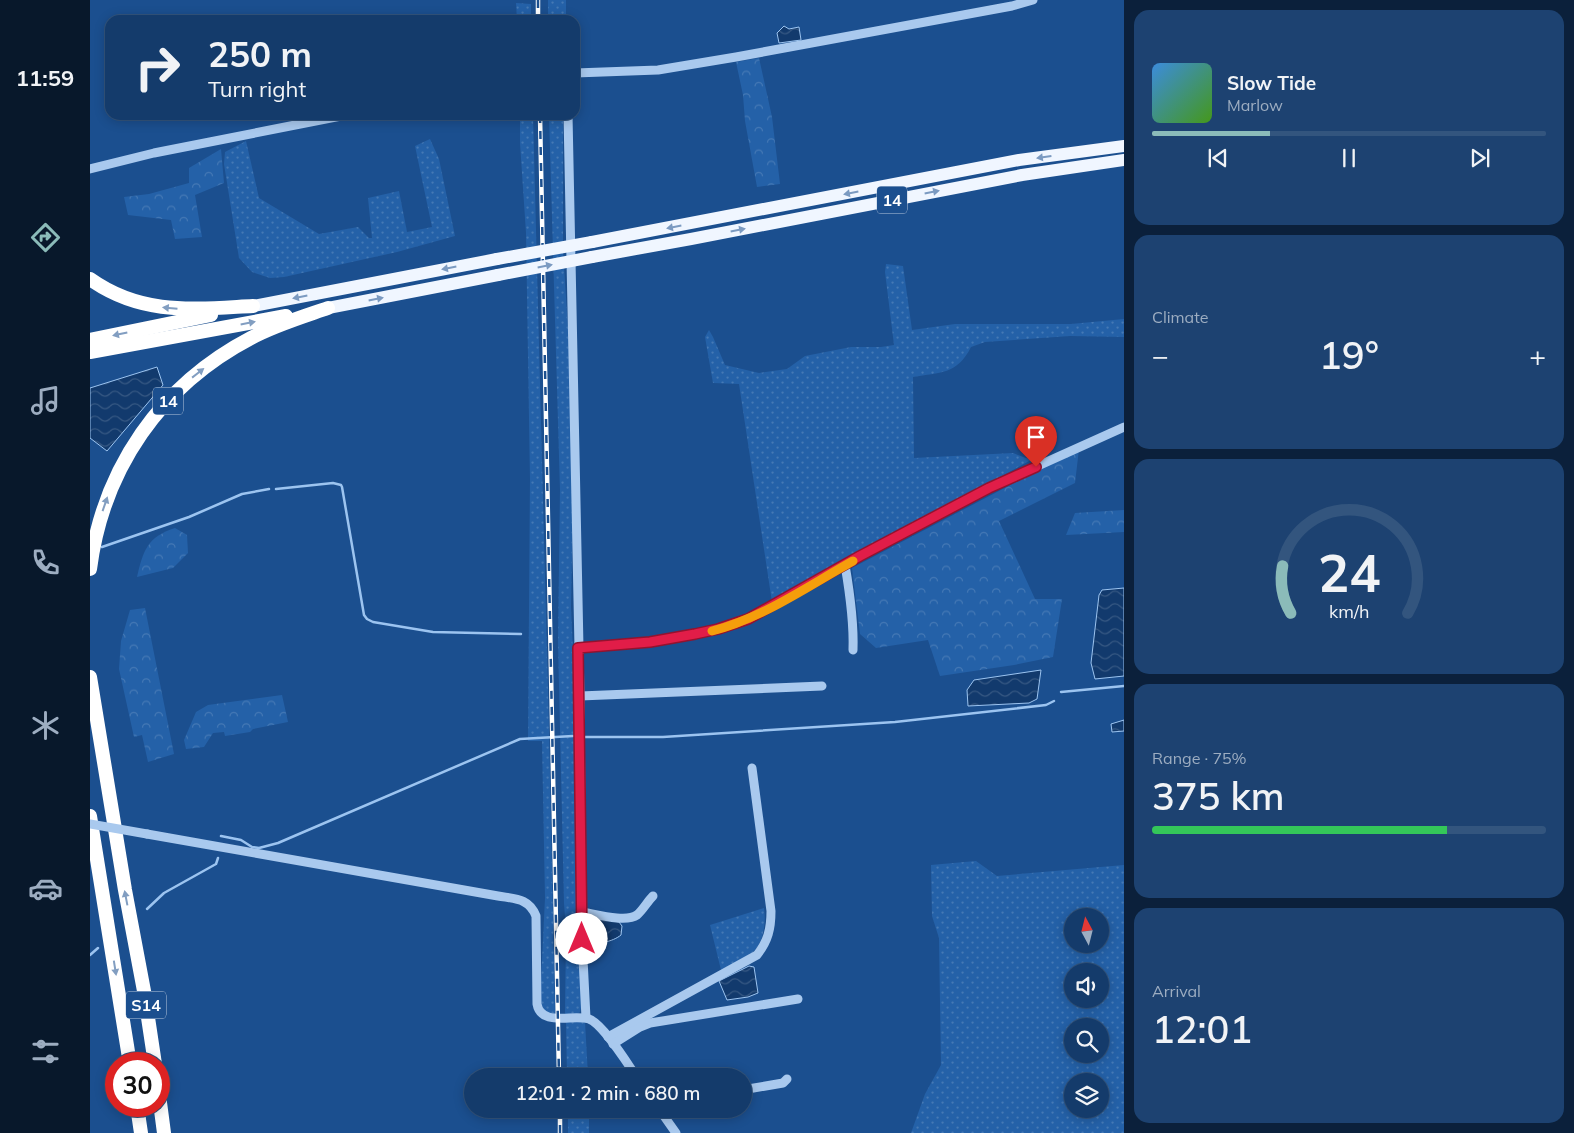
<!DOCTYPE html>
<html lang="en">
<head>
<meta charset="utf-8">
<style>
	body { margin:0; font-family:Mulish,sans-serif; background:#1d4271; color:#f1f3f6; height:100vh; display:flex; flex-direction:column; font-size:19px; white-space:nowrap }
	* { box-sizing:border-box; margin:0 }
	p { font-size:16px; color:#9dadc1 }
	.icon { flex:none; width:28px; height:28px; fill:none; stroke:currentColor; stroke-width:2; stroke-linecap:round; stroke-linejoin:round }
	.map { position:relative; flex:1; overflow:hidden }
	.details { display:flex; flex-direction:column; gap:10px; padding:10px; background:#0b203b; width:450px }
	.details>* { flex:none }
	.hud { position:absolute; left:15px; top:15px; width:475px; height:105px; border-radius:15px; box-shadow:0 2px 12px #0003,0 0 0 1px #33557e; background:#143b6b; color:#f1f3f6; overflow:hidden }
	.needle { width:32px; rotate:353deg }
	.tools { position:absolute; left:974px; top:908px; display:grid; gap:10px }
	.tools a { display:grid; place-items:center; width:45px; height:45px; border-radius:50%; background:#143b6b; box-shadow:0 2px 12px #0003,0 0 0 1px #33557e; font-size:25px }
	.speed { position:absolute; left:15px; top:1052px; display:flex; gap:10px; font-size:25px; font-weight:700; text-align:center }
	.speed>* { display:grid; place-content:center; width:65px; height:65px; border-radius:50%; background:#143b6b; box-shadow:0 2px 12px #0003,0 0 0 1px #33557e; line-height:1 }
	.speed .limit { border:8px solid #d22; background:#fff; color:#111 }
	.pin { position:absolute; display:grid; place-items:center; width:42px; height:42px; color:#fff; margin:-51px -21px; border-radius:50% 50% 50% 0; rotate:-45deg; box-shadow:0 0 5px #0007 }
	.pin .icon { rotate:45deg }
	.me { position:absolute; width:55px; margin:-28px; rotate:0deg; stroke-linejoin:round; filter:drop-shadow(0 0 4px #0008) }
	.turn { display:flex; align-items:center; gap:18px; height:105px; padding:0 20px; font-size:22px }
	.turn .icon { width:65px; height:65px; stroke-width:2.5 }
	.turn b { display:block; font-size:35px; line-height:42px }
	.big { font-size:38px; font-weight:600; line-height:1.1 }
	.details .card { flex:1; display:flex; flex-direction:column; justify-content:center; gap:8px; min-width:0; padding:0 18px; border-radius:15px; background:#1d4271 }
	.details .dial { align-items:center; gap:0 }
	.dial svg { height:130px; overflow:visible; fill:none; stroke:#33557e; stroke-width:7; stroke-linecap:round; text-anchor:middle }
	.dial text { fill:#f1f3f6; stroke:none }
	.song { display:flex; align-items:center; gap:15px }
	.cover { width:60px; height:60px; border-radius:8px; background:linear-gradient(135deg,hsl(210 70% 55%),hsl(100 70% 35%)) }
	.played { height:5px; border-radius:2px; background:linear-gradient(90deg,#8bbbb9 30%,#33557e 30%) }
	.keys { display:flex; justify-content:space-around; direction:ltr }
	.heat { display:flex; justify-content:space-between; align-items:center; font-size:28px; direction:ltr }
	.charge { height:8px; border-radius:4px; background:linear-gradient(90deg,#34c759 75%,#33557e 0) }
	.trip { position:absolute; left:374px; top:1068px; width:288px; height:50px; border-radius:25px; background:#143b6b; box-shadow:0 2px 12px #0003,0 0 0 1px #33557e; font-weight:600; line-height:50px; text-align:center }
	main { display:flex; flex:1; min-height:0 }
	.menu { display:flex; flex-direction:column; width:90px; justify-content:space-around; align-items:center; background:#08182b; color:#9dadc1 }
	.menu .icon { width:35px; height:35px }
	.menu .active { color:#8bbbb9 }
	.menu b { font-size:22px; color:#f1f3f6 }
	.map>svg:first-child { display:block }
	.grass { fill:url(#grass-dots); fill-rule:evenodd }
	.forest { fill:url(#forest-crowns) }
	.water { fill:url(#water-waves); stroke:#9cc4f0 }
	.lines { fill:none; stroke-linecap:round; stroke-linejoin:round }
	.stream { stroke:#9cc4f0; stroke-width:2.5 }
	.minor { stroke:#a9c9ee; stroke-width:9 }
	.major { stroke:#f0f6ff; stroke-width:12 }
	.highway { stroke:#fff; stroke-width:14 }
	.rail-casing { stroke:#fff; stroke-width:4.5 }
	.rail { stroke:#1b4f8f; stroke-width:2.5; stroke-dasharray:8; stroke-linecap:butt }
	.minor-bridge { stroke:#a9c9ee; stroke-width:9 }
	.major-bridge { stroke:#f0f6ff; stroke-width:12 }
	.oneway { fill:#7b9ac1 }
	.oneway2 { fill:#829ec1 }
	.route-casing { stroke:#92132f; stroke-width:12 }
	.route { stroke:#e11d48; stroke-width:9 }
	.slow { stroke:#f59e0b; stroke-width:9 }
	.labels { text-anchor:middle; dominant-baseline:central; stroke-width:5; stroke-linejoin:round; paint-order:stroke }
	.shield { fill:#1b4f8f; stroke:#bbcadd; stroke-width:1 }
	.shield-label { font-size:16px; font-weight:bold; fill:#fff }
</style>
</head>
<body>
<main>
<nav class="menu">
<b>11:59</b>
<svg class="icon active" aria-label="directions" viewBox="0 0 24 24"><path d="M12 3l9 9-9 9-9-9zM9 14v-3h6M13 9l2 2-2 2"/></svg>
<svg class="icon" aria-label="music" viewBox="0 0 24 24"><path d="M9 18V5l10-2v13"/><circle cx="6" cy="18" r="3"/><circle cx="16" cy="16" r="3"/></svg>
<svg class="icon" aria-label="phone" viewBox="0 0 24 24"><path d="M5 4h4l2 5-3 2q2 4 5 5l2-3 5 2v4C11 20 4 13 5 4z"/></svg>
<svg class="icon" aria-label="climate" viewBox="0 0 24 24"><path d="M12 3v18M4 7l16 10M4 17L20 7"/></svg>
<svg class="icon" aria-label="car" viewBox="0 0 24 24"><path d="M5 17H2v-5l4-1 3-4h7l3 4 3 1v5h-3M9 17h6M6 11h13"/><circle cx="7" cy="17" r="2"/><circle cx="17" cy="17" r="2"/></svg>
<svg class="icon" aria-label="filters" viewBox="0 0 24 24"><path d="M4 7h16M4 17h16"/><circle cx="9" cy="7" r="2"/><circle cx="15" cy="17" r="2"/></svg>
</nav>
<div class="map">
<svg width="1034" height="1133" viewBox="0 0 1034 1133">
	<defs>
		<pattern id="grass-dots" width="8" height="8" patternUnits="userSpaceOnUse" patternTransform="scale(1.25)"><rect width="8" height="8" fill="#2461a8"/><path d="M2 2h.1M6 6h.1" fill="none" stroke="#4579b5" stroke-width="1.8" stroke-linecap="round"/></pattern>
		<pattern id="forest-crowns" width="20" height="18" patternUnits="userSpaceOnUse" patternTransform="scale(1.25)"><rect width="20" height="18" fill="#2461a8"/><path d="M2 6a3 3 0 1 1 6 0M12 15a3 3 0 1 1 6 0" fill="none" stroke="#4579b5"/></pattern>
		<pattern id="water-waves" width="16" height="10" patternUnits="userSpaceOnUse" patternTransform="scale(1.25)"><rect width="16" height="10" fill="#123a6d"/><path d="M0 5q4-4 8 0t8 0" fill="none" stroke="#365883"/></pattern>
	</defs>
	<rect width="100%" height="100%" fill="#1b4f8f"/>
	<g class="grass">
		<rect x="458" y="0" width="18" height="20"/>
		<path d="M 426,3 L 441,4 L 441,20 L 427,20 Z"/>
		<path d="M 430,115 L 443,115 L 459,729 L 465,1014 L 454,1012 L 450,1003 L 455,898 L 452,741 L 438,741 L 440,479 L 436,233 L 430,143 Z"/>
		<path d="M 459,115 L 473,115 L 473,251 L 482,390 L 483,506 L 481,607 L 487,739 L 487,854 L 492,1004 L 490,1012 L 487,1015 L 475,1015 L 476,932 L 474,903 L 468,642 L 470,490 Z"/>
		<path d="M 340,139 L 349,159 L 365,236 L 307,252 L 194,277 L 180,278 L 162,272 L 149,258 L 134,164 L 135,152 L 156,141 L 169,198 L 229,234 L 268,227 L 279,238 L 282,238 L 278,198 L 309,191 L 317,232 L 342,227 L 325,146 Z"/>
		<path d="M 796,264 L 813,266 L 822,330 L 865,324 L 981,324 L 1034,319 L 1034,337 L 980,336 L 895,342 L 881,347 C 867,375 850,372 823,377 L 824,458 L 923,453 L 941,460 L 682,602 L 649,384 L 623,383 L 615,337 L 619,330 L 623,337 L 635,365 L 669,373 L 697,369 L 715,356 L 761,347 L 791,347 L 804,345 L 795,272 Z"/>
		<path d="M 886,861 L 907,876 L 1034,865 L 1034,1133 L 821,1133 L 835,1094 L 851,1065 L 849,938 L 842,916 L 841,865 ZM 982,916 L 1010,916 L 1010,944 L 982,944 ZM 982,971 L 1010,971 L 1010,999 L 982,999 ZM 982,1026 L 1010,1026 L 1010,1054 L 982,1054 ZM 982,1081 L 1010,1081 L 1010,1109 L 982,1109 Z"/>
		<path d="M 674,908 C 675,916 675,921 674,928 C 670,956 653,958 631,970 L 620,925 Z"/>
		<path d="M 485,1021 L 495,1022 L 498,1076 L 477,1076 L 476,1022 Z"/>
		<rect x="478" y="1109" width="21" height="24"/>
	</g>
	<g class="forest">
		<path d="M 669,58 L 682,117 L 690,184 L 667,187 L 655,121 L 653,95 L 646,62 Z"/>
		<path d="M 131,149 L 134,183 L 105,195 L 112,237 L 85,239 L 81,220 L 38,215 L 34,197 L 59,194 L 99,183 L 99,168 Z"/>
		<path d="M 989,449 L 985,483 L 909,521 L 945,599 L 972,599 L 963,657 L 924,665 L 850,676 L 838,640 L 786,648 L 770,634 L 762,568 Z"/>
		<path d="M 1034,510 L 1034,532 L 976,535 L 985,513 Z"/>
		<path d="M 85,528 L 97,535 L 98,553 L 83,568 L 47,577 C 53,551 57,537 85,528 Z"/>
		<path d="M 55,608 L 84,754 L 58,762 L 52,735 L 44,737 L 29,669 L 31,641 L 40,610 Z"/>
		<path d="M 192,695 L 198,722 L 163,729 L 160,732 L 135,736 L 134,732 L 123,733 L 114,747 L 96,749 L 94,740 L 106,712 L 118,705 Z"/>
	</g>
	<g class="water">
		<path d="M 694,26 L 699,29 L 709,27 L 711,40 L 689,43 L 687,33 Z"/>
		<path d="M 67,367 L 73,385 L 17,451 L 0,438 L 0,388 Z"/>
		<path d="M 1034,588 L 1034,676 L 1005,679 L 1001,663 L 1009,595 L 1012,590 Z"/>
		<path d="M 951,670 L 947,699 L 939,703 L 878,706 L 877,690 L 884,680 Z"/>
		<path d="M 1034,720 L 1034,731 L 1022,732 L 1021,724 Z"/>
		<path d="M 500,917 L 529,922 L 532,926 L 531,935 C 524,941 503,948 498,936 C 495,932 496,925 496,920 Z"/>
		<path d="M 659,966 L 664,967 L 668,993 L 658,997 L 637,1000 L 629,981 Z"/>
	</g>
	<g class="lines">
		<g class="stream">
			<path d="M 186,489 L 243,483 L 251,485 L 252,487 L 274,615 L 277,619 L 283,622 L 343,632 L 431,634"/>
			<path d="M 12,547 L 99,517 L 152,494 L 179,489"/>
			<path d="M 971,692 L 1034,686"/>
			<path d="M 494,737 L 573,737 L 805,722 L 956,705 L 964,701"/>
			<path d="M 131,836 L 151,840 L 162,847 L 169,848 L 188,843 L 430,739 L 483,736"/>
			<path d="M 57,909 L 74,893 L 126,864 L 128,858"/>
			<path d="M 0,955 L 8,948"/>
		</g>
		<g class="minor">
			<path d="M 485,73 L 568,70 L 646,57 L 922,6 L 943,0"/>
			<path d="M 478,115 L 490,696 L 492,939 L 496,1018"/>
			<path d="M 0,169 L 64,153 L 256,115"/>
			<path d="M 755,565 C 760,594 764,621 763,650"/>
			<path d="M 488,648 L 560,642 L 605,634 L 628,629 L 658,619 L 770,556 L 899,488 L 1034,427"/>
			<path d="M 490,696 L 732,686"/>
			<path d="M 57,834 L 408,896 C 425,899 439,898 446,916 L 447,1004 C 451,1027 483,1014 499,1019 C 513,1024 537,1063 546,1076"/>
			<path d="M 492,912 C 505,914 536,923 547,915 C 553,910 557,902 563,896"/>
			<path d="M 518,1037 L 667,955 C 678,941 681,929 681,911 L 662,768"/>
			<path d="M 523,1044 L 550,1027 L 560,1023 L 708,999"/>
			<path d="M 652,1090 L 693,1083 L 697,1079"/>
			<path d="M 569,1109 L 586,1133"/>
		</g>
		<g class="major">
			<path d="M 502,242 L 929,160 L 1034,146"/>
			<path d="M 502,257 L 601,239 L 932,175 L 1034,160"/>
			<path d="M 163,306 L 407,259"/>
			<path d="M 238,308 L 408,275"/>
		</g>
		<g class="highway">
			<path d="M 0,279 C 52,316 104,309 163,306"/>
			<path d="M 0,340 L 121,315"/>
			<path d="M 0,352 L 196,316"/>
			<path d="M 0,569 C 13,468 71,385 161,338 C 185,325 212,317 238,308"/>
			<path d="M 0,677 L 35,890 L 54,991 L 65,1064"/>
			<path d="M 0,816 L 40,1064"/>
			<path d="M 69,1095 L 74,1133"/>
			<path d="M 47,1106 L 51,1133"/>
		</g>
		<g class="rail-casing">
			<g id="rail">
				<path d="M 448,0 L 448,20"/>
				<path d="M 450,115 L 469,1076"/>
				<path d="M 470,1109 L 470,1133"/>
			</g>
		</g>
		<use href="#rail" class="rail"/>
		<path class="minor-bridge" d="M 0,824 L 57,834"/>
		<g class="major-bridge">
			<path d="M 407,259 L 502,242"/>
			<path d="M 408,275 L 502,257"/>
		</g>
	</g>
	<defs><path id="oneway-solid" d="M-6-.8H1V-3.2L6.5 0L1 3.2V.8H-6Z" transform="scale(1.25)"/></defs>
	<g class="oneway">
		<use href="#oneway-solid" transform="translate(954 157) rotate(172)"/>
		<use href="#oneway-solid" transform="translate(842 192) rotate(-11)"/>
		<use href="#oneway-solid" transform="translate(761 193) rotate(169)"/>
		<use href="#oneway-solid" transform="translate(584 227) rotate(169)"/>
		<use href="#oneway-solid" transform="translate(648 230) rotate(-11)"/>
		<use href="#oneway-solid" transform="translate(455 266) rotate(-11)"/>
		<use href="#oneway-solid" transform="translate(359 268) rotate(169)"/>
		<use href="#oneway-solid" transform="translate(210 297) rotate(169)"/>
		<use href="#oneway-solid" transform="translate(286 299) rotate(-11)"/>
	</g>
	<g class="oneway2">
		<use href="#oneway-solid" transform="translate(80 308) rotate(-175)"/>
		<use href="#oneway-solid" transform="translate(158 323) rotate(-11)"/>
		<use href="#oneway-solid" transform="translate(30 334) rotate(168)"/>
		<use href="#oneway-solid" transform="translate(108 373) rotate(-38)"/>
		<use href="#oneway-solid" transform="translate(15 504) rotate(-71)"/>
		<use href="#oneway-solid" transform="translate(36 898) rotate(-101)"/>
		<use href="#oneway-solid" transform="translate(25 968) rotate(81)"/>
	</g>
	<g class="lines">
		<g class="route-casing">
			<path id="route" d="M 492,939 L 488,648 L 560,642 L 605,634 L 628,629 L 658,619 L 770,556 L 899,488 L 946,467"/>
		</g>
		<use href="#route" class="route"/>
		<path class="slow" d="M 622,631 C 673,618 718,586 763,561"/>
	</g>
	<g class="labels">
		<g class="shield">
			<rect x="787" y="186.5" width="30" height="27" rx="4"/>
			<rect x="63" y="387.5" width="30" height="27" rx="4"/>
			<rect x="36" y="991.5" width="40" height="27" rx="4"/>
		</g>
		<g class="shield-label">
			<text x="802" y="200">14</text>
			<text x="78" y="401">14</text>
			<text x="56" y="1005">S14</text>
		</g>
	</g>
</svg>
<div class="tools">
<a><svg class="needle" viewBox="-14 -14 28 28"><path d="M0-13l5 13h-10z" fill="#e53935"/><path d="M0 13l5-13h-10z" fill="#9dadc1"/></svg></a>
<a><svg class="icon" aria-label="sound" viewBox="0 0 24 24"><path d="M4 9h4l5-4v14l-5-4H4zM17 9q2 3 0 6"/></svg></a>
<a><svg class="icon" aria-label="search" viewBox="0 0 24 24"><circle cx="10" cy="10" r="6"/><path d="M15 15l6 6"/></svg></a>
<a><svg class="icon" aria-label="layers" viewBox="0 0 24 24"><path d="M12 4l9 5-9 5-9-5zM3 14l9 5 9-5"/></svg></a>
</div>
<div class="speed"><div class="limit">30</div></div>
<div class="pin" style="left:946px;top:467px;background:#d93025"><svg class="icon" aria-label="arrive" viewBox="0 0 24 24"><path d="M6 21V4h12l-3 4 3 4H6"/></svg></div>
<svg class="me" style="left:492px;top:939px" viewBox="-20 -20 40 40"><circle r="19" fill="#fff"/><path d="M0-13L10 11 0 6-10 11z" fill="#e11d48"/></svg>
<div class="trip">12:01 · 2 min · 680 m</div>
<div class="hud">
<div class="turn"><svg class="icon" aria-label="right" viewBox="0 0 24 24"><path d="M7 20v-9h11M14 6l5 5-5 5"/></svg><div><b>250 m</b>Turn right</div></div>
</div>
</div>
<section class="details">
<div class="card">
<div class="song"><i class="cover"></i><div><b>Slow Tide</b><p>Marlow</p></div></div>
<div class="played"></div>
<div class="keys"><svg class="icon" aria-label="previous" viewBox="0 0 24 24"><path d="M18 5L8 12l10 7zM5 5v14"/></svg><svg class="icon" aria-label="pause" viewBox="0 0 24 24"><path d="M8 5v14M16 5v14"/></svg><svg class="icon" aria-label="next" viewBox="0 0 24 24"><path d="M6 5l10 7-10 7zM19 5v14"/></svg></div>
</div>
<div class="card"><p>Climate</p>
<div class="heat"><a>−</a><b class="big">19°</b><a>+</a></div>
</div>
<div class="card dial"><svg viewBox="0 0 100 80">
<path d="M14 69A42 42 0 1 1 86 69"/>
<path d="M14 69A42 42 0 0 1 9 40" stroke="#8bbbb9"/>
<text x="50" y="56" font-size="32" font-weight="700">24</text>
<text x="50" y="72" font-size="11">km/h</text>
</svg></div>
<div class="card"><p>Range · 75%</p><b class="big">375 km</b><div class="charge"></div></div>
<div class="card"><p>Arrival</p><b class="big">12:01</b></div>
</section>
</main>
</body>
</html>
